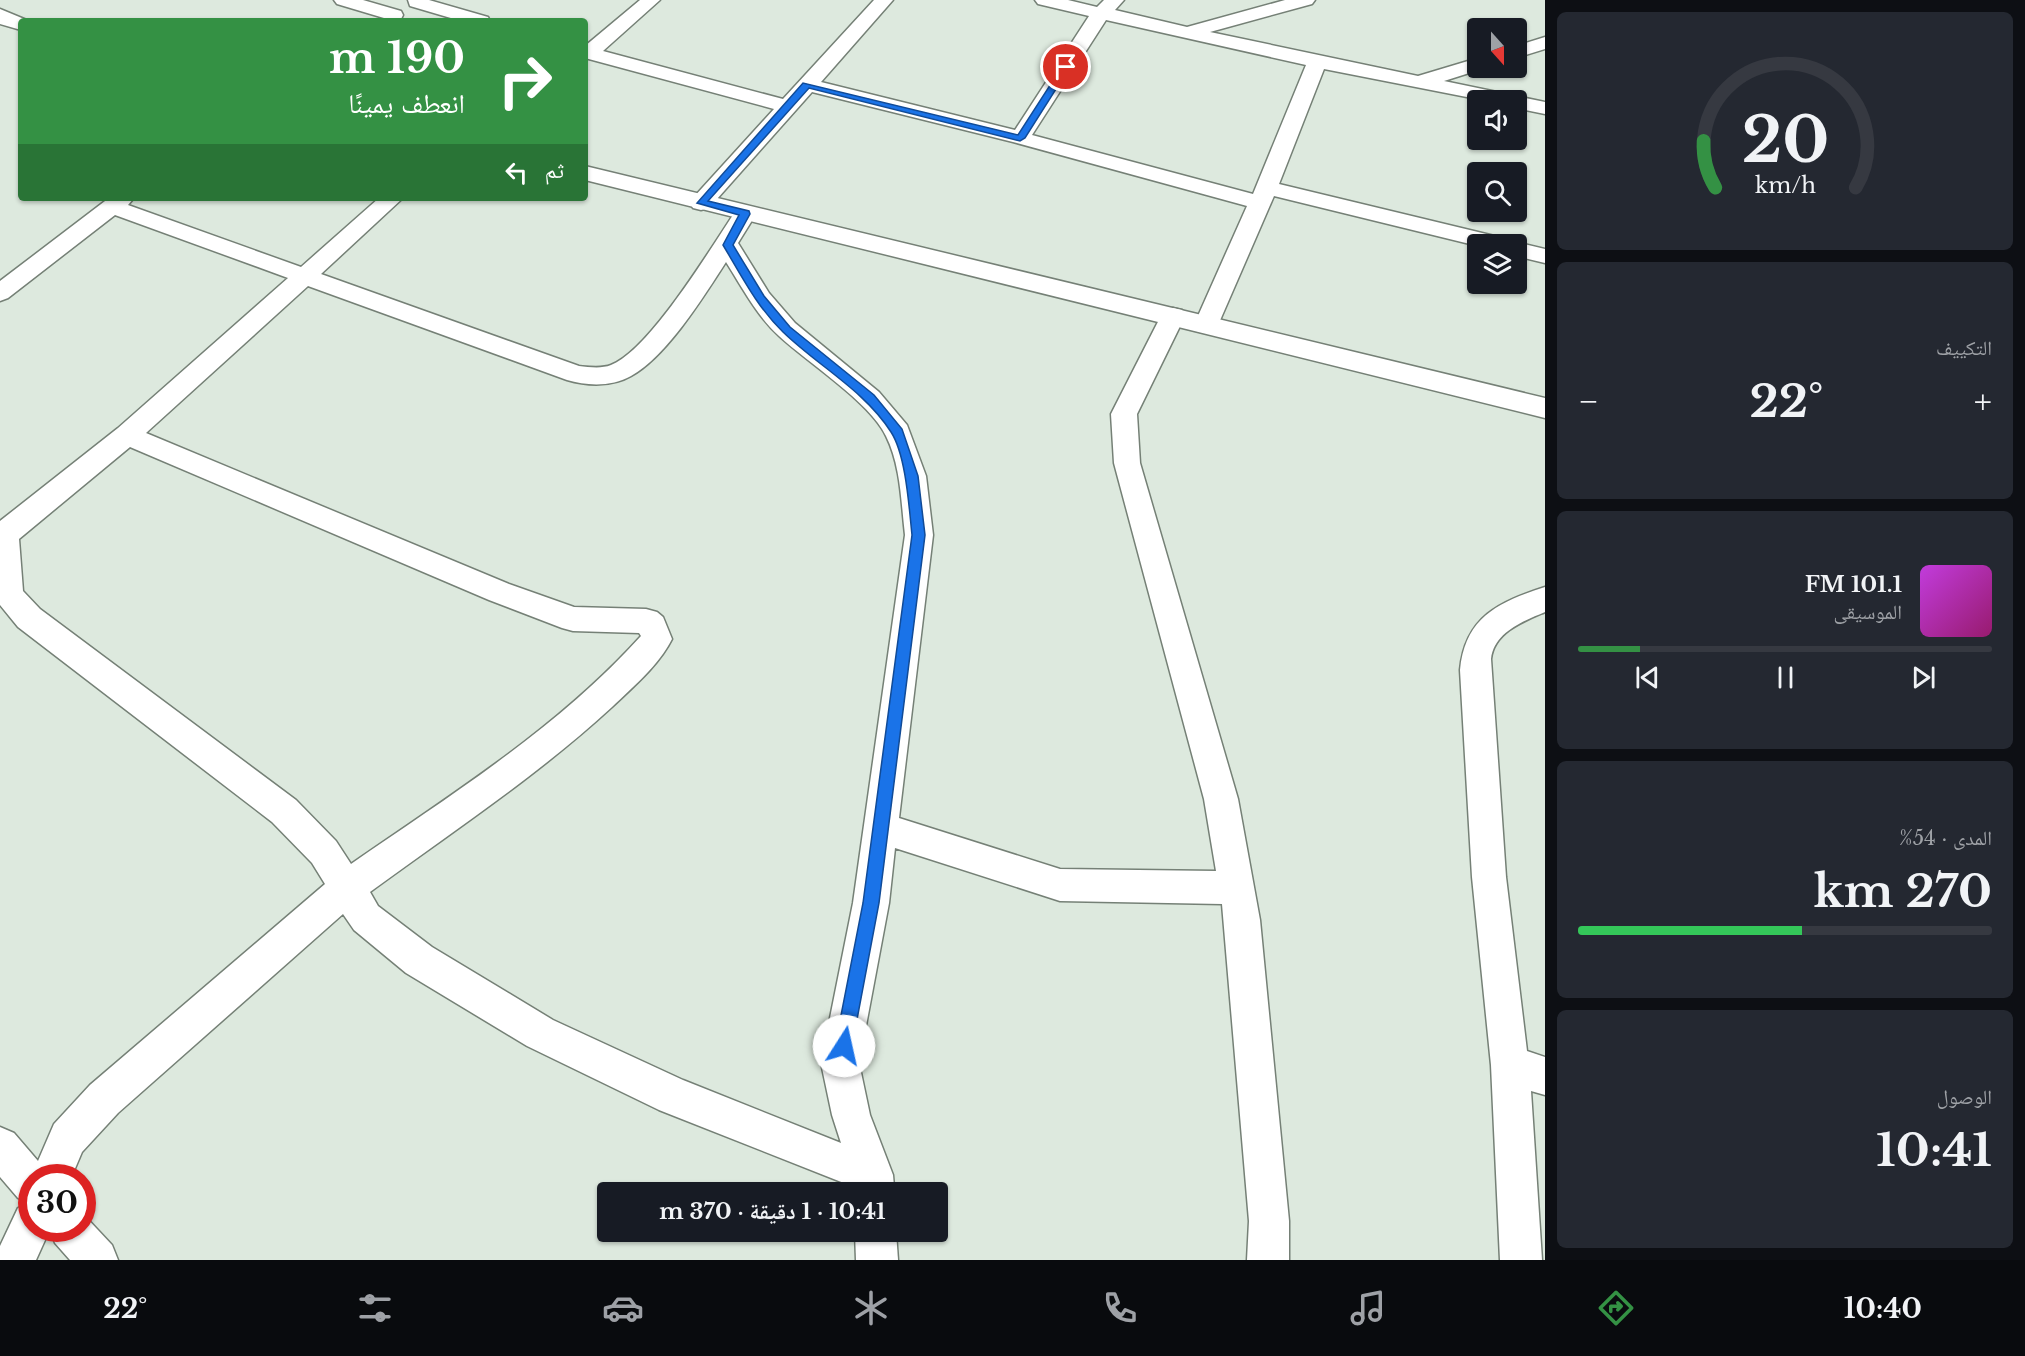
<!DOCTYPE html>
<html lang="ar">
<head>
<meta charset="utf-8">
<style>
	body { margin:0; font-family:"Libre Baskerville","Noto Naskh Arabic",serif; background:#242831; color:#f1f3f6; direction:rtl; height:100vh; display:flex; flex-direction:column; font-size:22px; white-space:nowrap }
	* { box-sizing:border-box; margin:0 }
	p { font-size:20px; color:#9ea1a6 }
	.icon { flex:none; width:33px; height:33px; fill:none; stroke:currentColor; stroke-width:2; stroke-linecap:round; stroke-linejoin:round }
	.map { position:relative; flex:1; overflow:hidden; direction:ltr }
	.sheet { display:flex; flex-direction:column; gap:12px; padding:12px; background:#0d0f14; width:480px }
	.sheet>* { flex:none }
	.banner { position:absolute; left:18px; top:18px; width:570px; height:183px; border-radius:6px; box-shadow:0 2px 4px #0004; direction:rtl; background:#349144; color:#fff; overflow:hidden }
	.needle { width:39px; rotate:159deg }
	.controls { position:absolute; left:1467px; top:18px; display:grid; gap:12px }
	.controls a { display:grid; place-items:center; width:60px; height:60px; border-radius:6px; background:#171b24; box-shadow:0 2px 4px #0004; font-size:30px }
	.speed { position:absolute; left:18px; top:1164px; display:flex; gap:12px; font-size:30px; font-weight:700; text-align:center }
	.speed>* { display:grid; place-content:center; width:78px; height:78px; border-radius:50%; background:#171b24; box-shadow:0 2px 4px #0004; line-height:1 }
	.speed .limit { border:9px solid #d22; background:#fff; color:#111 }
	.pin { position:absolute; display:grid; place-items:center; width:51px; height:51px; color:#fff; margin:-26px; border:3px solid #fff; border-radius:50%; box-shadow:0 2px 6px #0007 }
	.me { position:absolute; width:66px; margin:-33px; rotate:10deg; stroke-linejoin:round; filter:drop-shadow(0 0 4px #0008) }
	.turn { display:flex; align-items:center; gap:21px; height:126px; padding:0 24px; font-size:27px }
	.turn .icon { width:78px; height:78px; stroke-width:2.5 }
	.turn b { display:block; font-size:42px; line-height:51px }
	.then { display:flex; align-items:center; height:57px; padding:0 24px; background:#0003; gap:12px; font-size:22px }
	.big { font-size:45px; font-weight:800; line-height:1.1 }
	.sheet .card { flex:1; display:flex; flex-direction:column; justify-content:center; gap:9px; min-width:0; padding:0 21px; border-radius:9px; background:#242831 }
	.sheet .dial { align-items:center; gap:0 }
	.dial svg { height:156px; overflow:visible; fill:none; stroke:#363941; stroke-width:7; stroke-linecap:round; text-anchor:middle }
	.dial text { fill:#f1f3f6; stroke:none }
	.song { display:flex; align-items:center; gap:18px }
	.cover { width:72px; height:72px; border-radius:9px; background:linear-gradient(135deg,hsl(290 70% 55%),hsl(320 70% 35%)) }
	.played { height:6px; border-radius:3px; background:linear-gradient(90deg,#349144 15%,#363941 15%) }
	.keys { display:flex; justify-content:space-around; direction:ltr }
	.heat { display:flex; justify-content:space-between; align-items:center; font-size:33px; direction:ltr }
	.charge { height:9px; border-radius:4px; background:linear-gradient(90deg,#34c759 54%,#363941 0) }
	.trip { position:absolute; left:597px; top:1182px; width:351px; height:60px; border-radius:6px; background:#171b24; box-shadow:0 2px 4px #0004; font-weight:800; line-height:60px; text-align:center; direction:rtl }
	.dock { display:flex; height:96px; justify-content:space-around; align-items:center; background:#090b0e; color:#9ea1a6 }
	.dock .icon { width:42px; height:42px }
	.dock .on { color:#349144 }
	.dock b { font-size:27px; color:#f1f3f6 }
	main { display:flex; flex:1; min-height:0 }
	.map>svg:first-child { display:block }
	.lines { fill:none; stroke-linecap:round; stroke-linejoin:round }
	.minor-casing { stroke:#758076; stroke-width:3 }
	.tertiary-casing { stroke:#758076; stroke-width:3 }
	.minor { fill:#fff; fill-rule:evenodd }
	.tertiary { fill:#fff; fill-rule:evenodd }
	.route { fill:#1a73e8; stroke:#114b97; stroke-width:1.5 }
</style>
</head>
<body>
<main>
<section class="sheet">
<div class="card dial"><svg viewBox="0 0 100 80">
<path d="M14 69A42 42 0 1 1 86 69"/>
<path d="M14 69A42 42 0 0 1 8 45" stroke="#349144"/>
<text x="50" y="56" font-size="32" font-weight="700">20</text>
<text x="50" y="72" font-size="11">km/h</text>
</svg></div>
<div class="card"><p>التكييف</p>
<div class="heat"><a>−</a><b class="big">22°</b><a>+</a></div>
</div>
<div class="card">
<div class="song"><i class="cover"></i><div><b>101.1 FM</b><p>الموسيقى</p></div></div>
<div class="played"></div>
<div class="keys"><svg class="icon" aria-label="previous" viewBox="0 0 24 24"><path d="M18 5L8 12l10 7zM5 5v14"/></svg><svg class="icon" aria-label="pause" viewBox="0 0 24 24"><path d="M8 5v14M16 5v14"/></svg><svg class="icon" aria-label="next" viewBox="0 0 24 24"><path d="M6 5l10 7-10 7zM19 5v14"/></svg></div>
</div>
<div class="card"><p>المدى · 54%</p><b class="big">270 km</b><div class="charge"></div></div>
<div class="card"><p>الوصول</p><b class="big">10:41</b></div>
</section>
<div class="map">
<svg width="1545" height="1260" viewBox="0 0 1545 1260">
	<rect width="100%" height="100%" fill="#dde9de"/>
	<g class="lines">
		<g class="minor-casing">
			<g id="minor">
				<path d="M 334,0 L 363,0 L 401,11 L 403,15 L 401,19 L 394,21 L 337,4 Z"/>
				<path d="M 408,0 L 429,0 L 488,17 L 490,21 L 461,21 L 410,6 Z"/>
				<path d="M 640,0 L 660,0 L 603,51 L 783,99 L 874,0 L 893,0 L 821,82 L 1015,130 L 1089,16 L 1038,4 L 1035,0 L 1068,0 L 1097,7 L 1104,0 L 1124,0 L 1115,10 L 1187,27 L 1285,0 L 1315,0 L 1312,4 L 1210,32 L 1418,76 L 1478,58 L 1478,68 L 1485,68 L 1444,81 L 1545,102 L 1545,114 L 1516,108 L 1516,100 L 1482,100 L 1324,69 L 1279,184 L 1507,239 L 1510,243 L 1516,242 L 1545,249 L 1545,263 L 1516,256 L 1516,244 L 1478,246 L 1274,196 L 1218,325 L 1215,331 L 1206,333 L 1197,331 L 1194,325 L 1247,206 L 1013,142 L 812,92 L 709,208 L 701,210 L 693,208 L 690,203 L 693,198 L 774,109 L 585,58 L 585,46 ZM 1106,20 L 1306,65 L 1253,194 L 1032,135 Z"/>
				<path d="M 1545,37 L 1545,49 L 1516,58 L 1516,46 Z"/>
				<path d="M 109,198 L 134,198 L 128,205 L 301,267 L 379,198 L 403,198 L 321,274 L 579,366 C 589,367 601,369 611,365 C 650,350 712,246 737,209 L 745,207 L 753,209 L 756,214 L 738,243 L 769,293 L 795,323 L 879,392 L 907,425 L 926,476 L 933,535 L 899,818 L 1060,869 L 1216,871 L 1204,799 L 1114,463 L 1111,414 L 1164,310 L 1173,308 L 1182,310 L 1185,316 L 1137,414 L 1140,463 L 1238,799 L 1260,920 L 1289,1221 L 1289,1260 L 1247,1260 L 1249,1221 L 1222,904 L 1060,901 L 895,848 L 889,903 L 859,1063 L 870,1115 L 893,1175 L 894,1187 L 892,1192 L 856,1192 L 854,1187 L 659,1110 L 527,1046 L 406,973 L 354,930 L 343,914 L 118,1113 L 82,1152 L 71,1178 L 32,1178 L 32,1228 L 82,1228 L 82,1213 L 112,1245 L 118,1260 L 70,1260 L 55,1243 L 50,1229 L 36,1260 L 0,1260 L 0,1246 L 18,1208 L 29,1203 L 18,1198 L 0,1177 L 0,1127 L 14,1133 L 38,1161 L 54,1124 L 90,1085 L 325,884 L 312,863 L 272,822 L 18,627 L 0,605 L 0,521 L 118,428 L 288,278 L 115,215 L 8,298 L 0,301 L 0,281 ZM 726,262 C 742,287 757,316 779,336 C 808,363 870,402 886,436 C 901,466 901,502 905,535 L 853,903 L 821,1063 L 832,1115 L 841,1143 L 683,1080 L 553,1020 L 432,947 L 378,906 L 370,892 C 452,832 537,776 612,707 C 633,687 659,665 672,639 L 663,617 L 657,612 L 646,609 L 574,607 L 509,584 L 146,433 L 308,286 L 567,380 C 587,386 612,387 631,376 C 667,356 704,296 726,262 ZM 130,447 L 489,600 L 562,628 L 573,631 L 639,633 L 641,636 C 558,728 452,794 351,864 L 336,841 L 296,800 L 40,609 L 23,591 L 19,539 Z"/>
				<path d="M 1545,587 L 1545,612 C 1524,621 1494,632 1491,659 L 1506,877 L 1527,1051 L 1545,1057 L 1545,1095 L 1531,1091 L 1542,1260 L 1500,1260 L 1491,1065 L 1472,877 L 1460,670 C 1465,617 1499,602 1545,587 Z"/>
				<path d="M 855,1232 L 896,1232 L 898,1260 L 856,1260 Z"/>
			</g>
		</g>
		<g class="tertiary-casing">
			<g id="tertiary">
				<path d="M 0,9 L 29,21 L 21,21 L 21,30 L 0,24 Z"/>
				<path d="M 585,166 L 1545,398 L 1545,418 L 585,180 Z"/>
			</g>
		</g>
		<use href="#minor" class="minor"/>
		<use href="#tertiary" class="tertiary"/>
	</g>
	<path class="route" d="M 1063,65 L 1070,67 L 1025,138 L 1020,141 L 809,88 L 708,201 L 749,211 L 750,214 L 733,245 L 764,296 L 790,327 L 874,395 L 902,429 L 918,476 L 925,535 L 879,903 L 852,1046 L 850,1052 L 844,1054 L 838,1052 L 835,1046 L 863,903 L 912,535 C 909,507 906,455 891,432 C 864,390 818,366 783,332 C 757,307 741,275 723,245 L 739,215 L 697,203 L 803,83 L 1018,135 Z"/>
</svg>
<div class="controls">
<a><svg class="needle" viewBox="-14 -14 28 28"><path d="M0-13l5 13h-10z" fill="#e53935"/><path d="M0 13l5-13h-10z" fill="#9ea1a6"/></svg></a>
<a><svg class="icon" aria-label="sound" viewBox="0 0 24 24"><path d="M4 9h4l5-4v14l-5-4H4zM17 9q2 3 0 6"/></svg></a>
<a><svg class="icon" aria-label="search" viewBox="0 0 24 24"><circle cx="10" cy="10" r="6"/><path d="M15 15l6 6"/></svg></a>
<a><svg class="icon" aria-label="layers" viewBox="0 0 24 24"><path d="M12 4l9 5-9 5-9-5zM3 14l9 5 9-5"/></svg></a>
</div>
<div class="speed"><div class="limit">30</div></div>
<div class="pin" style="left:1066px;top:67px;background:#d93025"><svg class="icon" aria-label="arrive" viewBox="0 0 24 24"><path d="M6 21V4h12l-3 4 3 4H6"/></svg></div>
<svg class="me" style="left:844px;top:1046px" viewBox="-20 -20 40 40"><circle r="19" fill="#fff"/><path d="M0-13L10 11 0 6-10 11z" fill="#1a73e8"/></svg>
<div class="trip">10:41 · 1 دقيقة · 370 m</div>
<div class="banner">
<div class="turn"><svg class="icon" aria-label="right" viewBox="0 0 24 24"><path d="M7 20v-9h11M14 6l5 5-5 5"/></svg><div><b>190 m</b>انعطف يمينًا</div></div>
<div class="then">ثم<svg class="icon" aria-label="left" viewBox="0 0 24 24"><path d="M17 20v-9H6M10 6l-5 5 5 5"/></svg></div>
</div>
</div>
</main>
<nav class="dock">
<b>10:40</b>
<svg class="icon on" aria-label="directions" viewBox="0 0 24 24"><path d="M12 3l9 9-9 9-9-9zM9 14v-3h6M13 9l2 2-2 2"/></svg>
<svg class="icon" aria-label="music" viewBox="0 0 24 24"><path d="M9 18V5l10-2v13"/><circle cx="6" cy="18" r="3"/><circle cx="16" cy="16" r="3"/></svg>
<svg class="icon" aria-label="phone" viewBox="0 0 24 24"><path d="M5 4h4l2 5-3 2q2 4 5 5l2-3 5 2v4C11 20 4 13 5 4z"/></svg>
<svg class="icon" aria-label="climate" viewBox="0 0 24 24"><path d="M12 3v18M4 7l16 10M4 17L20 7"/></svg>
<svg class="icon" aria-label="car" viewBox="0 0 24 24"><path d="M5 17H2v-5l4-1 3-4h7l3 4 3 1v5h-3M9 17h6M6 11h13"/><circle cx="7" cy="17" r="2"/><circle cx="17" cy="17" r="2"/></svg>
<svg class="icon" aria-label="filters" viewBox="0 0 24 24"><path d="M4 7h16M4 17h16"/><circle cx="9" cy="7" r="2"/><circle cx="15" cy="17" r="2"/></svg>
<b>22°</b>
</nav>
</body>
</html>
